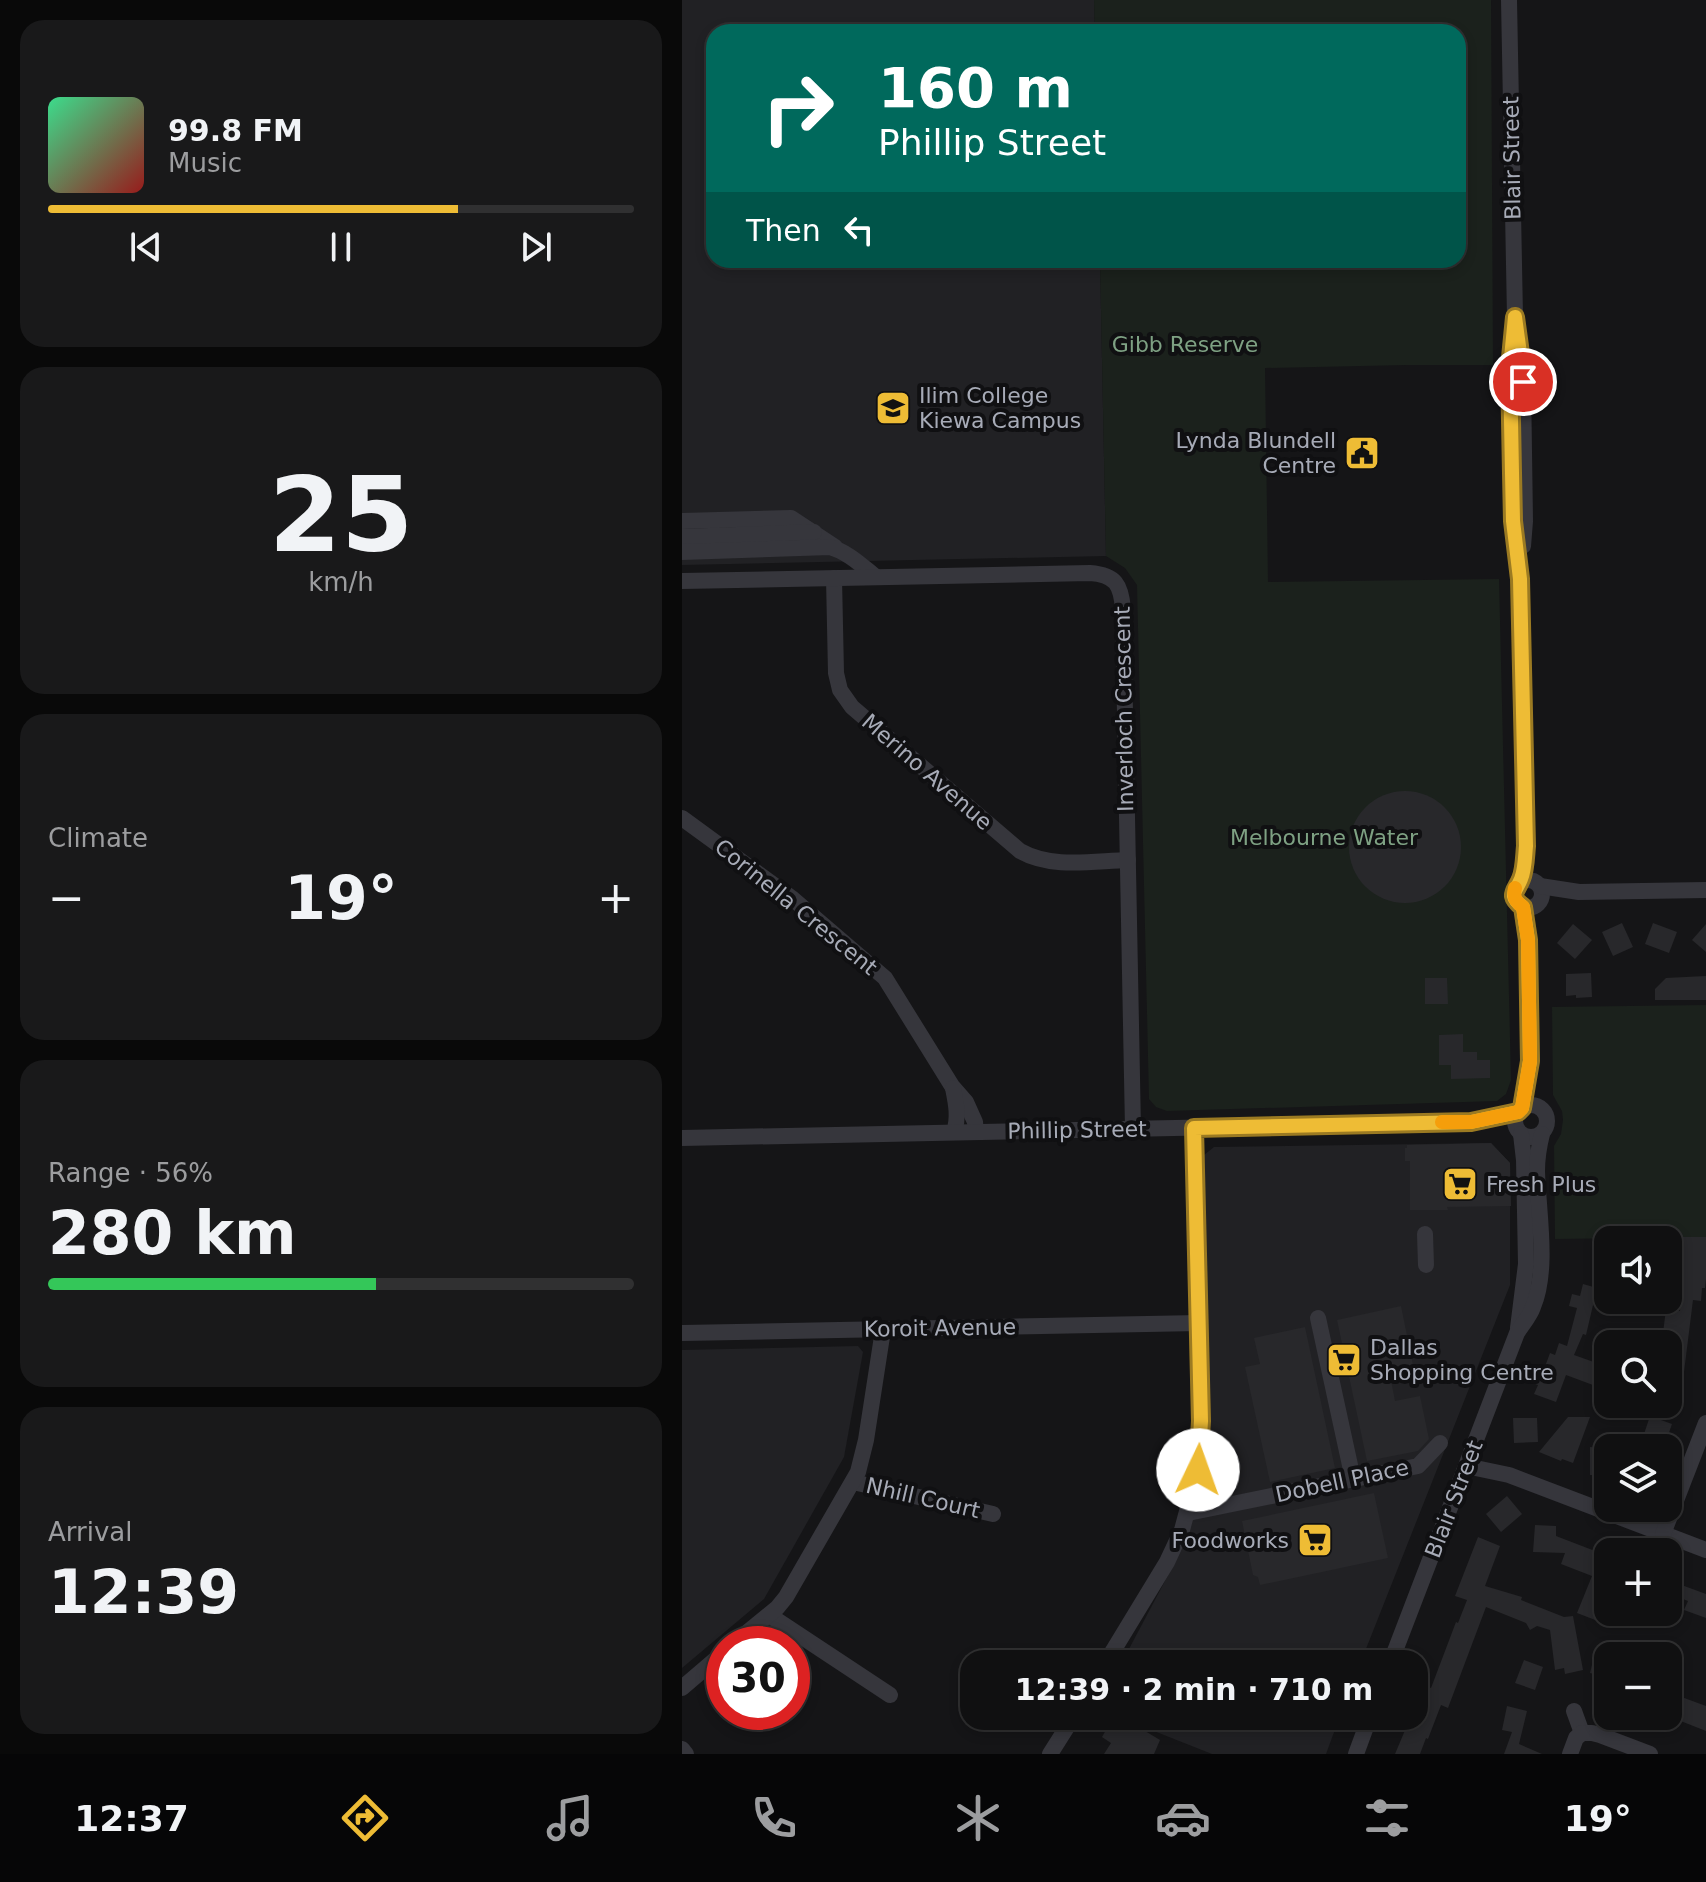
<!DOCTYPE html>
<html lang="en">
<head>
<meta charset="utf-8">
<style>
	body { margin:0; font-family:"DejaVu Sans",sans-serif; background:#19191a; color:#f1f3f6; height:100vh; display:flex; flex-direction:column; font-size:30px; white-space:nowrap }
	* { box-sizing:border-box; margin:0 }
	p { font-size:26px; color:#9c9d9f }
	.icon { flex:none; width:44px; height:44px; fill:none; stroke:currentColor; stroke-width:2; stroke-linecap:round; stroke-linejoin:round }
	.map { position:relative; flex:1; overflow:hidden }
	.side { display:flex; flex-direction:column; gap:20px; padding:20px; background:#090909; width:682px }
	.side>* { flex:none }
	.guide { position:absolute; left:24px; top:24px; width:760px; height:244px; border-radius:24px; box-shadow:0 4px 12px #0003,0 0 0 2px #303031; background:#00695c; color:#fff; overflow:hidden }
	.fabs { position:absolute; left:912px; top:1226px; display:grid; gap:16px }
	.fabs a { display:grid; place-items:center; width:88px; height:88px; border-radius:16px; background:#101011; box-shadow:0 4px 12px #0003,0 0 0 2px #303031; font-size:40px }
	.speed { position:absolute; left:24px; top:1626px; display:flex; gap:16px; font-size:40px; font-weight:700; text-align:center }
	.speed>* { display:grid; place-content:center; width:104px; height:104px; border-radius:50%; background:#101011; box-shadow:0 4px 12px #0003,0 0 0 2px #303031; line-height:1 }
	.speed .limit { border:12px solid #d22; background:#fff; color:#111 }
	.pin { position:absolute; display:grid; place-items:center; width:68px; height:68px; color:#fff; margin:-34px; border:4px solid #fff; border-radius:50%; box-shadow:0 2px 8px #0007 }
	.me { position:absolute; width:88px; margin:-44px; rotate:3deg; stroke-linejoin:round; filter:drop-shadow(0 0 6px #0008) }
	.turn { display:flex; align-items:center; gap:28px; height:168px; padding:0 40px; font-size:36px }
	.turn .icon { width:104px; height:104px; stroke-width:2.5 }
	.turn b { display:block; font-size:56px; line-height:68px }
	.then { display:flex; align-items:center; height:76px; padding:0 40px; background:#0003; gap:16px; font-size:30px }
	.big { font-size:60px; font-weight:800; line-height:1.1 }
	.side .tile { flex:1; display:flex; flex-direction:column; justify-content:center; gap:12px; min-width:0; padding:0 28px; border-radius:24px; background:#19191a }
	.side .dial { align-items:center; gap:0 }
	.dial b { font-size:104px; line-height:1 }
	.song { display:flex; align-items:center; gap:24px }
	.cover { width:96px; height:96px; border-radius:12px; background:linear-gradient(135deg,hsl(150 70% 55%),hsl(0 70% 35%)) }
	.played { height:8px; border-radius:4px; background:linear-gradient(90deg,#eebc35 70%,#303031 70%) }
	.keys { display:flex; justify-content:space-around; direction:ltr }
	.heat { display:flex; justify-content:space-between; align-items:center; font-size:44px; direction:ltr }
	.charge { height:12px; border-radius:6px; background:linear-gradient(90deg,#34c759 56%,#303031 0) }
	.trip { position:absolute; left:278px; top:1650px; width:468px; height:80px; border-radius:24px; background:#101011; box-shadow:0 4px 12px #0003,0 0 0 2px #303031; font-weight:800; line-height:80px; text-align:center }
	.tabs { display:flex; height:128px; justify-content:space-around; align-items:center; background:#060607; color:#9c9d9f }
	.tabs .icon { width:56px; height:56px }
	.tabs .on { color:#eebc35 }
	.tabs b { font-size:36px; color:#f1f3f6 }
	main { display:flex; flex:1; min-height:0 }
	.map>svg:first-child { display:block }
	.built { fill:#212124 }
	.green { fill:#1b211c }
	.building { fill:#28282b }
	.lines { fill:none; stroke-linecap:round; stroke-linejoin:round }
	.minor { stroke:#36363c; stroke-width:16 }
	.route-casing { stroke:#9b7a22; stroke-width:20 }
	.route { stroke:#eebc35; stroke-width:14 }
	.slow { stroke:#f59e0b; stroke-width:14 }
	.labels { text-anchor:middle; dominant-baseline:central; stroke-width:8; stroke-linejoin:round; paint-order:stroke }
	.street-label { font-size:22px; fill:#a7abb7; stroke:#101012 }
	.park-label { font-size:22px; fill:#7ea183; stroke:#101012 }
	.poi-label { font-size:22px; fill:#a7abb7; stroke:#101012; text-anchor:start }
</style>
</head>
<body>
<main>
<section class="side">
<div class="tile">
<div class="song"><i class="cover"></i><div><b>99.8 FM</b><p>Music</p></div></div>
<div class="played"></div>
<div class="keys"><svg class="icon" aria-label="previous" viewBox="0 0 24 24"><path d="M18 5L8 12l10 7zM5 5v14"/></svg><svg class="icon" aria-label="pause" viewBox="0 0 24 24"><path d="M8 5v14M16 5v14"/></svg><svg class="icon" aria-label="next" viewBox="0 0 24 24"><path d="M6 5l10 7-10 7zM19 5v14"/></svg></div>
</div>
<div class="tile dial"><b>25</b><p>km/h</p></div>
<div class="tile"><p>Climate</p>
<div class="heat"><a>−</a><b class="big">19°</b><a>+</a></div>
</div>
<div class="tile"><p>Range · 56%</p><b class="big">280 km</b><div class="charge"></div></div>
<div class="tile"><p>Arrival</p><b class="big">12:39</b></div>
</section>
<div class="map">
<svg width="1024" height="1754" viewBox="0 0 1024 1754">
	<rect width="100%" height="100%" fill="#151517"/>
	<g class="built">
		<path d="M 0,0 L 412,0 L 413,32 L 32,32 L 32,260 L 418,260 L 424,556 L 0,565 Z"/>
		<path d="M 809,1143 L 828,1163 L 828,1285 L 678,1664 L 439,1664 L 501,1547 L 520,1486 L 527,1416 L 524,1305 L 517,1159 L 532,1147 Z"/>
		<path d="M 176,1346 L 181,1352 L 162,1457 L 82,1599 L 0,1668 L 0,1350 Z"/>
		<path d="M 434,1716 L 658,1716 L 644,1754 L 530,1754 Z"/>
	</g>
	<g class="green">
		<path d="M 412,0 L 809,0 L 811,365 L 725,365 L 583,368 L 586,582 L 817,579 L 829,1080 L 824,1094 L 815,1101 L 485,1111 L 474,1107 L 467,1099 L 455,585 L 443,568 L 424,556 L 418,260 L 776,260 L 776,32 L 413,32 Z"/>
		<path d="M 1024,1005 L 1024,1237 L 873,1239 L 872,1146 L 879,1134 L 881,1120 L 880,1111 L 871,1095 L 870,1007 Z"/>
	</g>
	<g class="building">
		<circle cx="723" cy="847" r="56"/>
		<path d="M 940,923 L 951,947 L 931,956 L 920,932 Z"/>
		<path d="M 971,923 L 995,932 L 987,953 L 963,944 Z"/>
		<path d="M 891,924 L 910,940 L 893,959 L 875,943 Z"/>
		<path d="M 1024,924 L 1024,952 L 1010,940 Z"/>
		<path d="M 909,973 L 910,997 L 894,998 L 894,995 L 884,996 L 884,974 Z"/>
		<path d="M 1024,976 L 1024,1000 L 973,1000 L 973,989 L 984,978 Z"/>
		<path d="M 743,978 L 765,978 L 766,1004 L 743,1004 Z"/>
		<path d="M 781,1034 L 781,1052 L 795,1052 L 795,1060 L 808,1060 L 808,1078 L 769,1079 L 769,1065 L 757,1065 L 757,1035 Z"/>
		<path d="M 809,1143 L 828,1163 L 829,1206 L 765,1207 L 766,1210 L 728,1210 L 728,1161 L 723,1161 L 723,1148 L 725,1148 L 725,1145 Z"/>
		<path d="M 989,1237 L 1024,1237 L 1024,1279 L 1023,1288 L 1020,1288 L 1019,1301 L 1011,1300 L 1002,1372 L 988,1409 L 986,1409 L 986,1344 L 982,1344 L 983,1333 L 981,1333 L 984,1309 L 998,1311 L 1000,1271 L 986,1271 L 986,1244 L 989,1244 Z"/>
		<path d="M 901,1284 L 915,1288 L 904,1335 L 901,1334 L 892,1355 L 926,1367 L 926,1388 L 920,1385 L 919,1388 L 884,1375 L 874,1402 L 852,1394 L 856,1385 L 850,1383 L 855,1370 L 861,1372 L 868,1353 L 873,1355 L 877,1343 L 885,1346 L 895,1308 L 887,1306 L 890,1294 L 898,1296 Z"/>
		<path d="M 719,1306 L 732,1370 L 708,1375 L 713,1401 L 738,1396 L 747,1439 L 736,1451 L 685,1461 L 655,1320 Z"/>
		<path d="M 623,1327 L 653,1468 L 588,1482 L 563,1367 L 578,1364 L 572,1338 Z"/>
		<path d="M 968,1416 L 990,1424 L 982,1447 L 960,1440 Z"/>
		<path d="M 886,1417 L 908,1417 L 891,1463 L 880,1459 L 879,1461 L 857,1452 Z"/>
		<path d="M 831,1418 L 855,1418 L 856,1442 L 832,1443 Z"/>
		<path d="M 908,1447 L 926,1448 L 926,1475 L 908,1475 Z"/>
		<path d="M 692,1493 L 706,1558 L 578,1585 L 576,1577 L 571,1575 L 560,1521 Z"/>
		<path d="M 825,1496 L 840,1514 L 819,1532 L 804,1514 Z"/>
		<path d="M 853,1525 L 874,1526 L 874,1536 L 926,1556 L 926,1587 L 919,1606 L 926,1609 L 926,1610 L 921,1623 L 895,1613 L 910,1576 L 879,1564 L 883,1553 L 851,1552 Z"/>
		<path d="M 796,1537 L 818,1546 L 803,1586 L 840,1597 L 839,1600 L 882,1617 L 891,1616 L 901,1670 L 883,1674 L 882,1668 L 873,1670 L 868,1630 L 855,1626 L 848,1630 L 844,1623 L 804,1607 L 766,1708 L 759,1705 L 746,1739 L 744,1738 L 738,1754 L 713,1754 L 729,1716 L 732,1716 L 732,1704 L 740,1684 L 749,1688 L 774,1622 L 776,1623 L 785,1600 L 773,1596 Z"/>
		<path d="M 986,1580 L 1024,1594 L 1024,1618 L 1002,1610 L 1006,1601 L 986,1593 Z"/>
		<path d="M 914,1649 L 926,1652 L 926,1677 L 908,1673 Z"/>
		<path d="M 842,1660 L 861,1667 L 853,1690 L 833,1683 Z"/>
		<path d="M 986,1692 L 1024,1706 L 1024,1731 L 986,1716 Z"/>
		<path d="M 825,1706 L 845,1711 L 837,1744 L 860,1754 L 822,1754 L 830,1732 L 820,1730 Z"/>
		<path d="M 432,1716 L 438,1716 L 478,1740 L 472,1754 L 422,1754 L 429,1743 L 420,1737 Z"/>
	</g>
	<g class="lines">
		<g class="minor">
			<path d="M 827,0 L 833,317 L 828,382 L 831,521 L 838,579 L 844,846 L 839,881"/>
			<path d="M 837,342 L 841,382 L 843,521 L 841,546"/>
			<path d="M 0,521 L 109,518 L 153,547"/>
			<path d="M 0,537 L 132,532"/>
			<path d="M 0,552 L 148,547 C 166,552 180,566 194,577"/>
			<path d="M 152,578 L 154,673 L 158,690 L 170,707 L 338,851 C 370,869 410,861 446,860"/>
			<path d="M 0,581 L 408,573 C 434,575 439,585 441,609 L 451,1129"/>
			<path d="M 0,818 L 111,899 L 203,978 L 270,1086 L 284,1102 L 293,1122 L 294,1132"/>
			<circle cx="846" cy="894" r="14"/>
			<path d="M 858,886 L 897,892 L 1024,890"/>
			<path d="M 271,1088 C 274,1103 277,1117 272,1132"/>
			<circle cx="849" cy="1121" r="16"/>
			<path d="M 840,1108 L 848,1061 L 846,940 L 841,907"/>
			<path d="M 0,1138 L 789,1122 L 836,1112"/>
			<path d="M 743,1234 L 744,1265"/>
			<path d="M 636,1318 L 671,1479"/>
			<path d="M 836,1328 L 844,1264 L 842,1160 L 839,1134"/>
			<path d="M 0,1333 L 517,1323"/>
			<path d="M 784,1466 L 827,1475 L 1024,1550"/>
			<path d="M 171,1482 L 311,1514"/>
			<path d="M 506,1513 L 736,1466 L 758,1443"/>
			<path d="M 981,1534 L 1024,1423"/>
			<path d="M 87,1615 L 208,1695"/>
			<path d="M 51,1644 L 95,1608 L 104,1597 L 176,1472 L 184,1440 L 201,1330"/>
			<path d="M 423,1664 L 485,1562 L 500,1530 L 516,1470 L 519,1421 L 512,1128"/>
			<path d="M 708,1664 L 835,1333 C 840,1325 848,1316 851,1307 C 867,1269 856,1212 855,1171 C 855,1159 857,1146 860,1134"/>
			<path d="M 0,1688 L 42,1652"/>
			<path d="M 892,1711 L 900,1733"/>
			<path d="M 900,1733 L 910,1733 L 918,1735 L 968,1754"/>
			<path d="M 0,1749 L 4,1754"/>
			<path d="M 368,1754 L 392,1716"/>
			<path d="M 674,1754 L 688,1716"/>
			<path d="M 888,1754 L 894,1738 L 900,1733"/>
		</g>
	</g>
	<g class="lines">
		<g class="route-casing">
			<path id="route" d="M 516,1470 L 519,1421 L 512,1128 L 789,1122 L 836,1112 L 840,1108 L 848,1061 L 846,940 L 841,907 C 825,895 834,892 839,879 C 843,870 843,856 844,846 L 838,579 L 831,521 L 830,473 L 828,368 L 833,317 L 840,368 L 841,382"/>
		</g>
		<use href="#route" class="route"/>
		<path class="slow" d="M 760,1122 L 789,1122 L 836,1112 L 840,1108 L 848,1061 L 846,940 L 841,907 C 833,902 831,896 833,888"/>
	</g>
	<defs>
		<g id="school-square" transform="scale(1.8)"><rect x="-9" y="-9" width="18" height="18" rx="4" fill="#eebc35" stroke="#101012"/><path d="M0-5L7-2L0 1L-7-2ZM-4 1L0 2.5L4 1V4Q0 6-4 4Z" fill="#111"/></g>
		<g id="civic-square" transform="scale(1.8)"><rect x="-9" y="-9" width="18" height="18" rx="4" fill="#eebc35" stroke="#101012"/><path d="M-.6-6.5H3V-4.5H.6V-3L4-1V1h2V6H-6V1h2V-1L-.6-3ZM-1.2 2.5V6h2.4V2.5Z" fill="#111"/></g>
		<g id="supermarket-square" transform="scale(1.8)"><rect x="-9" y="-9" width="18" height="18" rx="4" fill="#eebc35" stroke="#101012"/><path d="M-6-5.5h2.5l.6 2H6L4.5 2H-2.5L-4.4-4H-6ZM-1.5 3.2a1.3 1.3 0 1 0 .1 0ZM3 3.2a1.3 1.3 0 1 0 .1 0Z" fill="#111"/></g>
	</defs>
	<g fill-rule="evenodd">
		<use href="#school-square" x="211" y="408"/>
		<use href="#civic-square" x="680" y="453"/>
		<use href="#supermarket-square" x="778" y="1184"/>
		<use href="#supermarket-square" x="662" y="1360"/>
		<use href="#supermarket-square" x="633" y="1540"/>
	</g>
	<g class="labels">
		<g class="street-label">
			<text transform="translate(830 158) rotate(-91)">Blair Street</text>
			<text transform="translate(442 709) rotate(-91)">Inverloch Crescent</text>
			<text transform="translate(245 772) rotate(41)">Merino Avenue</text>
			<text transform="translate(114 907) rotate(39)">Corinella Crescent</text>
			<text transform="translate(395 1130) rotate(-1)">Phillip Street</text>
			<text transform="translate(258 1328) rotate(-1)">Koroit Avenue</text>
			<text transform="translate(660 1481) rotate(-12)">Dobell Place</text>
			<text transform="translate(241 1498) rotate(13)">Nhill Court</text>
			<text transform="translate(772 1499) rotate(-69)">Blair Street</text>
		</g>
		<g class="park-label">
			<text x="503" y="344">Gibb Reserve</text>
			<text x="642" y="837">Melbourne Water</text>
		</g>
		<g class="poi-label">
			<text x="237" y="395">Ilim College<tspan x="237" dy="25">Kiewa Campus</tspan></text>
			<text x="654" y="440" text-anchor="end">Lynda Blundell<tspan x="654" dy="25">Centre</tspan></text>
			<text x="804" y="1184">Fresh Plus</text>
			<text x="688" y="1347">Dallas<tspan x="688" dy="25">Shopping Centre</tspan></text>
			<text x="607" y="1540" text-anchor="end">Foodworks</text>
		</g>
	</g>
</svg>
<div class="fabs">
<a><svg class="icon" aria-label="sound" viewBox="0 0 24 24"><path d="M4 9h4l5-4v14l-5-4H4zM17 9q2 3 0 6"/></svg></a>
<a><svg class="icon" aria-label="search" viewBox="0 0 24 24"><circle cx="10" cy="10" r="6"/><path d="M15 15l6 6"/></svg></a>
<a><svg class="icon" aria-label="layers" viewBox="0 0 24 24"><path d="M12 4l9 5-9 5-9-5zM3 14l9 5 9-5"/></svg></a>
<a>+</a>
<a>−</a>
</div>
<div class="speed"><div class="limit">30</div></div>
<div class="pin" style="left:841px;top:382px;background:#d93025"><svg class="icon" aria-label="arrive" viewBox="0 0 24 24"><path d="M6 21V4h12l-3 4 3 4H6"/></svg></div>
<svg class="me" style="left:516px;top:1470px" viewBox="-20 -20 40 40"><circle r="19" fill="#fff"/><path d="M0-13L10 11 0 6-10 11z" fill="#eebc35"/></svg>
<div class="trip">12:39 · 2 min · 710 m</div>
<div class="guide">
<div class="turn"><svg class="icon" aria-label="right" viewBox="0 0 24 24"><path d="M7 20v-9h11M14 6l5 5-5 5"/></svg><div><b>160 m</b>Phillip Street</div></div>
<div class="then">Then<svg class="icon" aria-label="left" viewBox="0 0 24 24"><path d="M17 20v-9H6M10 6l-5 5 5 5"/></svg></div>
</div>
</div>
</main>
<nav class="tabs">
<b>12:37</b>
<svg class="icon on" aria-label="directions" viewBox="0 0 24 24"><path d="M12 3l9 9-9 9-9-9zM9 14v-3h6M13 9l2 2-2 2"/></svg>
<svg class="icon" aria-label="music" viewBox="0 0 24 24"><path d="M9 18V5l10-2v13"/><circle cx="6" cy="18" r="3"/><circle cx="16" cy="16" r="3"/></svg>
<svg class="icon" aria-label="phone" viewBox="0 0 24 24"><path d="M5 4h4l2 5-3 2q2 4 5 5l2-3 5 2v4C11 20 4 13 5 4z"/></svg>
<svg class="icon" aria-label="climate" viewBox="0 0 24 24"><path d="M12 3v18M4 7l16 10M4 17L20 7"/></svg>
<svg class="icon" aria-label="car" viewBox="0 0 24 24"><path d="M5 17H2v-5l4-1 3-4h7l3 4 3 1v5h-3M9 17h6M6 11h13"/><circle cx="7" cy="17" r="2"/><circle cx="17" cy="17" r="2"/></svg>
<svg class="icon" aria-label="filters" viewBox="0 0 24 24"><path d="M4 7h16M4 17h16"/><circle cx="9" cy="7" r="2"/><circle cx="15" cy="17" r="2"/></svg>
<b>19°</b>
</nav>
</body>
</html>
